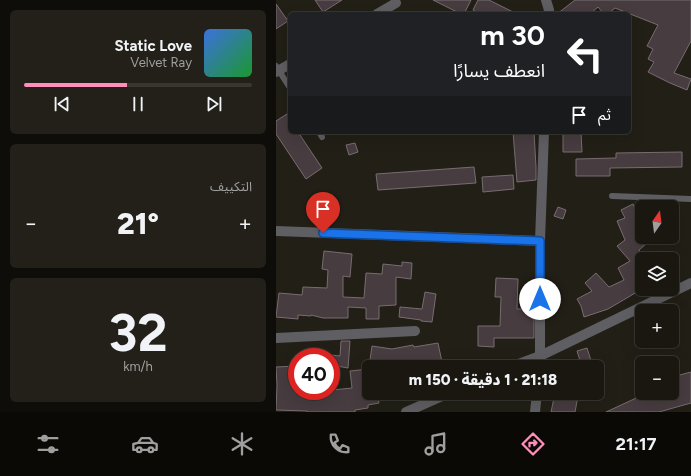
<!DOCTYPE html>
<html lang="ar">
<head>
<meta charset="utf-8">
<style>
	body { margin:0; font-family:Figtree,"Noto Sans Arabic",sans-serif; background:#222019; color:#f1f3f6; direction:rtl; height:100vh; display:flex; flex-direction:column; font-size:15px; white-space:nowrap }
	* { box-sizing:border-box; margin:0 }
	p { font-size:13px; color:#9f9f9f }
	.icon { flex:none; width:22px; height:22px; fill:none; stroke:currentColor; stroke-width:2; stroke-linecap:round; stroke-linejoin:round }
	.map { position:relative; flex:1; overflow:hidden; direction:ltr }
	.drawer { display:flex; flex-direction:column; gap:10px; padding:10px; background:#0e0d09; width:276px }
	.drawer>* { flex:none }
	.guide { position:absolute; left:12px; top:12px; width:343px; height:122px; border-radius:6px; box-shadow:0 4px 16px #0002,0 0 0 1px #373630; direction:rtl; background:#202124; color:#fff; overflow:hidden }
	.needle { width:26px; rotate:14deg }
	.fabs { position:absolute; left:359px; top:200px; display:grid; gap:8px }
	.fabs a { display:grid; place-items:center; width:44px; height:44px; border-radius:6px; background:#191710; box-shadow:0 4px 16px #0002,0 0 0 1px #373630; font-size:20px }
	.speed { position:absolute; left:12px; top:348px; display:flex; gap:8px; font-size:20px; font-weight:700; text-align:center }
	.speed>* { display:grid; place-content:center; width:52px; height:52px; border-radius:50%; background:#191710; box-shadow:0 4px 16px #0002,0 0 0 1px #373630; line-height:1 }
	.speed .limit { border:6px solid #d22; background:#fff; color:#111 }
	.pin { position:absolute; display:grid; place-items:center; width:34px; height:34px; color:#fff; margin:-41px -17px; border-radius:50% 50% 50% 0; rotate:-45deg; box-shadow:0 0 4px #0007 }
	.pin .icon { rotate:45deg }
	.me { position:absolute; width:44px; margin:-22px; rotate:0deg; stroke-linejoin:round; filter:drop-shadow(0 0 3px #0008) }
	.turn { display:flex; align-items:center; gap:14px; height:84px; padding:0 20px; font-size:18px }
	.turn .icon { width:52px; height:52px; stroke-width:2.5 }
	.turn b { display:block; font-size:28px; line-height:34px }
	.then { display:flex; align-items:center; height:38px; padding:0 20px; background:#0003; gap:8px; font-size:15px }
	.big { font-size:30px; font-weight:800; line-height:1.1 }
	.drawer .widget { flex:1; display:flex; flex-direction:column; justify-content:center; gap:6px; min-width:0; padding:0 14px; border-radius:6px; background:#222019 }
	.drawer .dial { align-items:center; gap:0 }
	.dial b { font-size:52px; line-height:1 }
	.song { display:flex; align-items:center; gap:12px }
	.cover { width:48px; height:48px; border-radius:6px; background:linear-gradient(135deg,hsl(220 70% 55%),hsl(130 70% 35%)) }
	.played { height:4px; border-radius:2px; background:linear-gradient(90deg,#ff8eba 45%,#373630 45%) }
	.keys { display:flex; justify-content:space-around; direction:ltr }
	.heat { display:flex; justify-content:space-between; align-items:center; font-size:22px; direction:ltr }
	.trip { position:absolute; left:86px; top:360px; width:242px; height:40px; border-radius:6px; background:#191710; box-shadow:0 4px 16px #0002,0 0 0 1px #373630; font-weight:800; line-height:40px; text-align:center; direction:rtl }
	.tab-bar { display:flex; height:64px; justify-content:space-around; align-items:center; background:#0a0906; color:#9f9f9f }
	.tab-bar .icon { width:28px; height:28px }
	.tab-bar .current { color:#ff8eba }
	.tab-bar b { font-size:18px; color:#f1f3f6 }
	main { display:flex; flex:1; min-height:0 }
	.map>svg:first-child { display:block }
	.building { fill:#473c40; stroke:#786c71 }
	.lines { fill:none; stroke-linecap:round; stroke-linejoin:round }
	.service { stroke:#5f5e62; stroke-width:6 }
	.minor { stroke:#5f5e62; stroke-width:10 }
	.tertiary { stroke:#5f5e62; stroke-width:10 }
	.route-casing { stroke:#114b97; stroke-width:10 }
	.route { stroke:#1a73e8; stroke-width:7 }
</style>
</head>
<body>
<main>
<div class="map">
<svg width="415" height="412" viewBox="0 0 415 412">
	<rect width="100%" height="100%" fill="#211f16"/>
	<g class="building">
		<path d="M 39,0 L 66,0 L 47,12 Z"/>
		<path d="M 157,0 L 195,0 L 188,14 L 185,14 Z"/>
		<path d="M 202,0 L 213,0 L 241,14 L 204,14 L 197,10 Z"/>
		<path d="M 299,0 L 415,0 L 415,41 L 398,73 L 415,79 L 411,90 L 394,83 L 372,72 L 378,62 L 372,59 L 377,49 L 371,46 L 382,25 L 339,8 L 332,14 L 328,14 L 322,7 L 314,14 L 281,14 Z"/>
		<path d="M 0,4 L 12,21 L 0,29 Z"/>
		<path d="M 11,114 L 14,120 L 14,132 L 22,132 L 46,168 L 30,179 L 0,134 L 0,121 Z"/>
		<path d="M 237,132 L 258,132 L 260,167 L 260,180 L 241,182 Z"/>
		<path d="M 287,132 L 305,132 L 306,152 L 287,152 Z"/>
		<path d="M 79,143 L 82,152 L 73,155 L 70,145 Z"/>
		<path d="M 406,152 L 406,167 L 334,168 L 334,176 L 300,176 L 300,159 L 340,158 L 340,153 Z"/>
		<path d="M 198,167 L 200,183 L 102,190 L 100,174 Z"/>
		<path d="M 237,175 L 238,189 L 207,192 L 206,177 Z"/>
		<path d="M 357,204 L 366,223 L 366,237 L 378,237 L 363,250 L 366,257 L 366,289 L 332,309 L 308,317 L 305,306 L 301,299 L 316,291 L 309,283 L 320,273 L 333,287 L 348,280 L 342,268 L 354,261 L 341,246 L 349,240 L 341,221 L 349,218 L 345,210 Z"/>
		<path d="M 282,207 L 290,210 L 287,219 L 278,216 Z"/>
		<path d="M 48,251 L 76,254 L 74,277 L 67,276 L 67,297 L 88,298 L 90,273 L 106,274 L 107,264 L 126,266 L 126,262 L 136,263 L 135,279 L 120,277 L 120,305 L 103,306 L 103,319 L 90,319 L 90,308 L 72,307 L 72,318 L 47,318 L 35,315 L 35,316 L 22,315 L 22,319 L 0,317 L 3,293 L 26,295 L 27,287 L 51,288 L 52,270 L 46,269 Z"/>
		<path d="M 220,278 L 242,279 L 241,309 L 258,309 L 258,338 L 218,338 L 218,347 L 202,346 L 202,326 L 224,326 L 225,297 L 219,297 Z"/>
		<path d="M 149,292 L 160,294 L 156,322 L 145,321 L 145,320 L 123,317 L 124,307 L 146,309 Z"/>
		<path d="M 65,341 L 74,341 L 72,368 L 55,365 L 55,355 L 64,356 Z"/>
		<path d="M 162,343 L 167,367 L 93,367 L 96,346 L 116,349 L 137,345 L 138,347 Z"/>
		<path d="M 311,348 L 317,367 L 306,367 L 301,351 Z"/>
		<path d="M 21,366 L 21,393 L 46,392 L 46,391 L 76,388 L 74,371 L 93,369 L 93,393 L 101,393 L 103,403 L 92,405 L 92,408 L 79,410 L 79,412 L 31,412 L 31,411 L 0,410 L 1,385 L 0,367 Z"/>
		<path d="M 415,372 L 415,403 L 383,412 L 330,412 L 371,393 L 396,393 L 396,377 Z"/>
		<path d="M 279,393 L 297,393 L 296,395 L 302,396 L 299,412 L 275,412 Z"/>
	</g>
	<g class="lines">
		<g class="service">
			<path d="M 0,66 L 14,88"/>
			<path d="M 43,132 L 46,137"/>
			<path d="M 336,196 L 415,199"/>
		</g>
		<g class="minor">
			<path d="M 101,14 L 120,3"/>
			<path d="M 0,72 L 14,64"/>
			<path d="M 0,231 L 264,241"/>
			<path d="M 0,338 L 139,331"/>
			<path d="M 235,367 L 264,356 L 415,283"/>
			<path d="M 130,412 L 173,393"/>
		</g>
		<g class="tertiary">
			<path d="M 270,0 L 273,10 L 272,14"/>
			<path d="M 263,367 L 264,356 L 264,241 L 268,132"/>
			<path d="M 259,412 L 261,393"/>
		</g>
	</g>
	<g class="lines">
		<g class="route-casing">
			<path id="route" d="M 47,233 L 264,241 L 264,299"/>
		</g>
		<use href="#route" class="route"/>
	</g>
</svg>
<div class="fabs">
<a><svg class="needle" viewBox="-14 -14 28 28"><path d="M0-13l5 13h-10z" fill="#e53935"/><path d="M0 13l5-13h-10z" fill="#9f9f9f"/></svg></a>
<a><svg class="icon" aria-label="layers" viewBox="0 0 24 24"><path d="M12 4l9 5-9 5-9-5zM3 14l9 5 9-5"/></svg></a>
<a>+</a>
<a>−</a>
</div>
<div class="speed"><div class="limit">40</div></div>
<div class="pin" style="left:47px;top:233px;background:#d93025"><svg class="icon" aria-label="arrive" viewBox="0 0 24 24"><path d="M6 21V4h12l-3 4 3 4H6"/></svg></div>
<svg class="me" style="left:264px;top:299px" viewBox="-20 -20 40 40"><circle r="19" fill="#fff"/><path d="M0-13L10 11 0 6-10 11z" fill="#1a73e8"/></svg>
<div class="trip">21:18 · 1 دقيقة · 150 m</div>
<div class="guide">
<div class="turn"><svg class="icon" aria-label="left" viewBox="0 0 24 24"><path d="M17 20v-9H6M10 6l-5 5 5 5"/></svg><div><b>30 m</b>انعطف يسارًا</div></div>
<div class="then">ثم<svg class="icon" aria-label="arrive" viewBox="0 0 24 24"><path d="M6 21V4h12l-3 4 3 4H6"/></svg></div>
</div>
</div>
<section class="drawer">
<div class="widget">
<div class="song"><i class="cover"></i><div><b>Static Love</b><p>Velvet Ray</p></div></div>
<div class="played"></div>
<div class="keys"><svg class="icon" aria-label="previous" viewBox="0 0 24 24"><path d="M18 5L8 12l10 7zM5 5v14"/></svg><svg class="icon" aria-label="pause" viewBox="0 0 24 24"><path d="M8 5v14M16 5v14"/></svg><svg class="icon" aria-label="next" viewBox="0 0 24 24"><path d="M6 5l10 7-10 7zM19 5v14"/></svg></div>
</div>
<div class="widget"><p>التكييف</p>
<div class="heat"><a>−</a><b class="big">21°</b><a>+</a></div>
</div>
<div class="widget dial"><b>32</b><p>km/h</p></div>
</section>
</main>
<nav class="tab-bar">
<b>21:17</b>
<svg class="icon current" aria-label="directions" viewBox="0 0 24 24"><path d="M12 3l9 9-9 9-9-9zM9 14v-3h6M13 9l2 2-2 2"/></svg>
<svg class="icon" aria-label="music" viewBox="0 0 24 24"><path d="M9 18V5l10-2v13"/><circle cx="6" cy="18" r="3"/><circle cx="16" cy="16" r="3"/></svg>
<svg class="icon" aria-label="phone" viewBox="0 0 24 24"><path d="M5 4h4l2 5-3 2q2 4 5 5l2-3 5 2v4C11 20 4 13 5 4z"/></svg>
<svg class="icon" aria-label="climate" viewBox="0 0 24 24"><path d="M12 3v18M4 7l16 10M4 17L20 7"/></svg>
<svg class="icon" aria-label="car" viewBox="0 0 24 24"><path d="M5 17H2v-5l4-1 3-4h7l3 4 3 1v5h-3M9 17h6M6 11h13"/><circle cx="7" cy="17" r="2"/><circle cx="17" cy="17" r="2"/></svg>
<svg class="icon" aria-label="filters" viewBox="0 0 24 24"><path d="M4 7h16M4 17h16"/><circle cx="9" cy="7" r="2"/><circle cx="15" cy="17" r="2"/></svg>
</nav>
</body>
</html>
